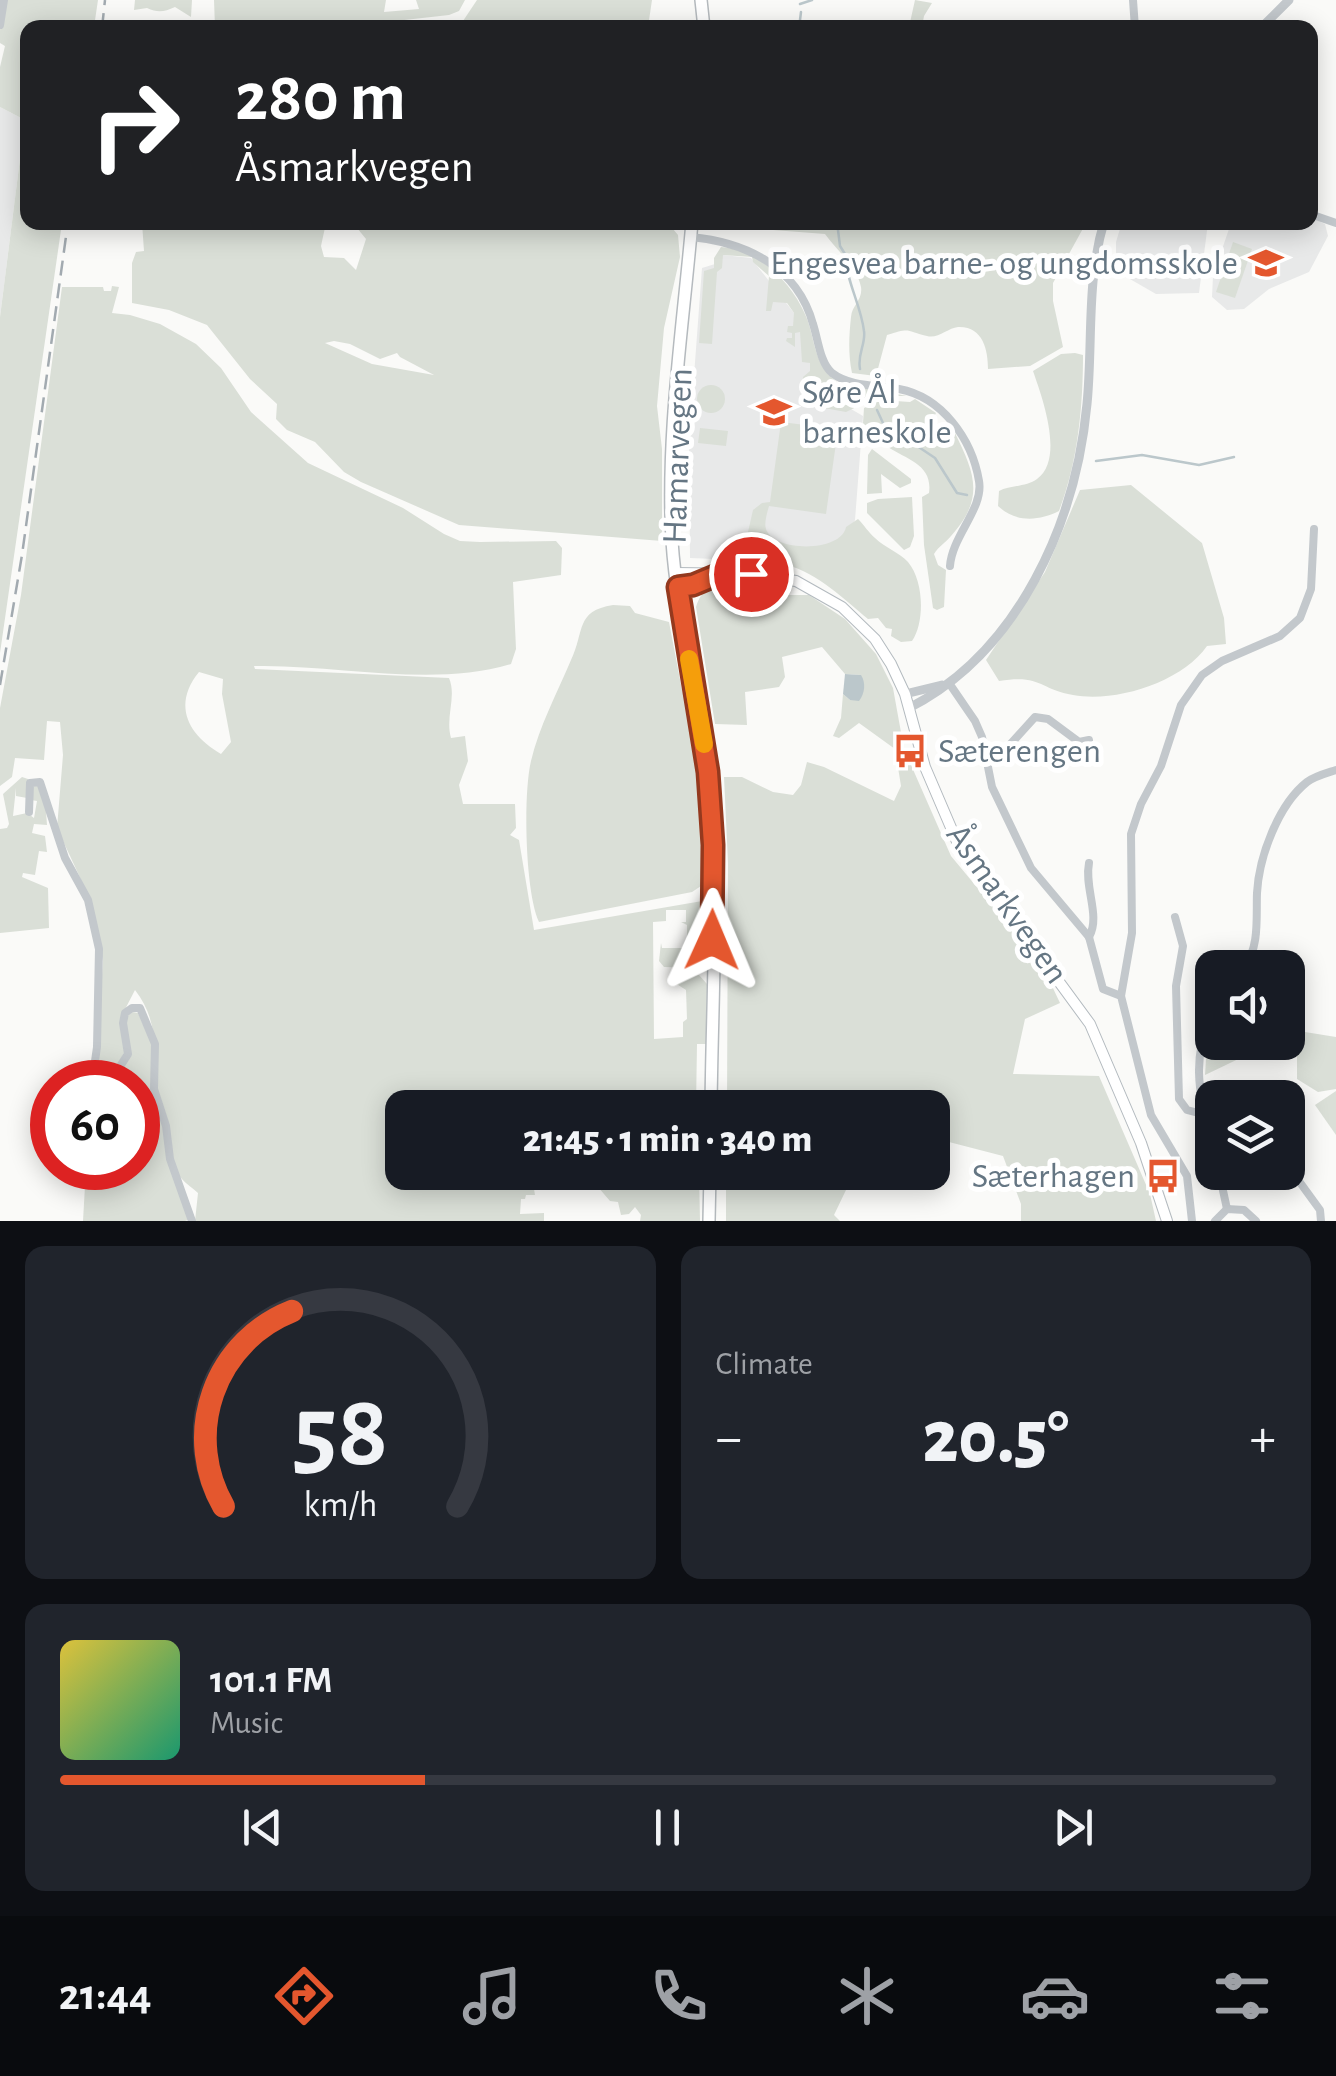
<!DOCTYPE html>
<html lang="en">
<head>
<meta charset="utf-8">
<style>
	body { margin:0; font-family:"Alegreya Sans",sans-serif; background:#20242c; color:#f1f3f6; height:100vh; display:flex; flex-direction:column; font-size:38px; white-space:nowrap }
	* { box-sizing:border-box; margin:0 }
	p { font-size:32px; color:#9ea1a6 }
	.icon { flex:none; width:55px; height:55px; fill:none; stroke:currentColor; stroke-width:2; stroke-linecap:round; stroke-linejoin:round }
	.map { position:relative; height:1221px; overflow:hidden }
	.details { display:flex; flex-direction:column; gap:25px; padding:25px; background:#0d0f14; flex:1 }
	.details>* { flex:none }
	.guide { position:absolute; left:20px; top:20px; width:1298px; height:210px; border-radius:20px; box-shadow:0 5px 25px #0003; background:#202124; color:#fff; overflow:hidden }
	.controls { position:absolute; left:1195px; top:950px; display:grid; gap:20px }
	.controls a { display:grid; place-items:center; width:110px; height:110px; border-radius:20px; background:#171b24; box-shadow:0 5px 25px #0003; font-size:50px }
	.speed { position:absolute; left:30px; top:1060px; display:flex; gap:20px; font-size:50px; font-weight:700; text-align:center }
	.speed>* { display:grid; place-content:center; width:130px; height:130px; border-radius:50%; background:#171b24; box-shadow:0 5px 25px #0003; line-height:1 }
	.speed .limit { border:15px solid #d22; background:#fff; color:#111 }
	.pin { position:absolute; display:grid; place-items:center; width:85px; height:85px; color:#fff; margin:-42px; border:5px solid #fff; border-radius:50%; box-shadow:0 2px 10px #0007 }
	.me { position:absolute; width:110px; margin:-55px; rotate:1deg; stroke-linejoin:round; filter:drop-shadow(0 0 8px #0008) }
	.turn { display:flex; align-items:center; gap:35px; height:210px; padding:0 50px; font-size:45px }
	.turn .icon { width:130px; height:130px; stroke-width:2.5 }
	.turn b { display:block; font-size:70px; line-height:85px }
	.big { font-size:75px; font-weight:800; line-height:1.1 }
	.details .card { flex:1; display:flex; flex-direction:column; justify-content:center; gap:15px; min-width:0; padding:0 35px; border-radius:20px; background:#20242c }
	.details .dial { align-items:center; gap:0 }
	.dial svg { height:260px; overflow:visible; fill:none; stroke:#363941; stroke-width:7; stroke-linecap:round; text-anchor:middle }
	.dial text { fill:#f1f3f6; stroke:none }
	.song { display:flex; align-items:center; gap:30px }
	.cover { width:120px; height:120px; border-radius:15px; background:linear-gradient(135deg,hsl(50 70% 55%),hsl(160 70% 35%)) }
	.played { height:10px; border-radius:5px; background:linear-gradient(90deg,#e4572e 30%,#363941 30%) }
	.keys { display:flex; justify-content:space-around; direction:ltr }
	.heat { display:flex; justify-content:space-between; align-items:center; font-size:55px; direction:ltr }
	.details .tiles { flex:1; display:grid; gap:25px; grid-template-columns:1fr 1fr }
	.card:last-child { grid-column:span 2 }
	.trip { position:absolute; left:385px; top:1090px; width:565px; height:100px; border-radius:20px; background:#171b24; box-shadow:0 5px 25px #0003; font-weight:800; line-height:100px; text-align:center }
	.dock { display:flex; height:160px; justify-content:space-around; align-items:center; background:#090b0e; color:#9ea1a6 }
	.dock .icon { width:70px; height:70px }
	.dock .on { color:#e4572e }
	.dock b { font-size:45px; color:#f1f3f6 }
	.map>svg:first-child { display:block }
	.built { fill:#e8e9e9 }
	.green { fill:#dadfd7; fill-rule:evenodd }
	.water { fill:#bbc7cb }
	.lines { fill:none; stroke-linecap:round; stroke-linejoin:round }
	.stream { stroke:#bbc7cb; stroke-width:2.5 }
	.secondary-casing { stroke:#b3babf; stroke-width:12 }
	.primary-casing { stroke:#b5babe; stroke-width:14 }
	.minor { stroke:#c3c8cc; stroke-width:8 }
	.tertiary { stroke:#c3c8cc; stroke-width:9 }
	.secondary { stroke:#fff; stroke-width:10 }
	.primary { stroke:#fff; stroke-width:11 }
	.rail { stroke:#a2aab0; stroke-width:2.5; stroke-dasharray:15 8; stroke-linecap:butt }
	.route-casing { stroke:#94391e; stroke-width:25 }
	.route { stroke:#e4572e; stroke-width:18 }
	.slow { stroke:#f59e0b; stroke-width:18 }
	.labels { text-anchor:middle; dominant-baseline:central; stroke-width:10; stroke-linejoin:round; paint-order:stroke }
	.poi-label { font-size:35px; fill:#657683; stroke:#fff; text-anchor:end }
	.street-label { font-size:35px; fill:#657683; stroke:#fff }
</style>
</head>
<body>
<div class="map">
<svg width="1336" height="1221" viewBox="0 0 1336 1221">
	<rect width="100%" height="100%" fill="#fafaf8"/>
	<g class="built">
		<path d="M 0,107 L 23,119 L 23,135 L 0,317 Z"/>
		<path d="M 1310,217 L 1325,224 L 1328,236 L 1309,272 L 1269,289 L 1244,309 L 1227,310 L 1212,297 L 1213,276 L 1231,223 L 1310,222 Z"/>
		<path d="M 1122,222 L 1208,223 L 1199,293 L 1156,294 L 1116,271 L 1116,242 Z"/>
		<path d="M 723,255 L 751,258 L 794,313 L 817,363 L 816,402 L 851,409 L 863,416 L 855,520 L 836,564 L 690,558 L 689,443 L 702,268 L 715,264 Z"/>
	</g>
	<g class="green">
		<path d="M 0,0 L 98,0 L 94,27 L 28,28 L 28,222 L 62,223 L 0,653 L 0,317 L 23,135 L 23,119 L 0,107 L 0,67 L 5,46 L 0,43 Z"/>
		<path d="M 135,0 L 192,0 L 191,17 L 175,7 C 164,12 158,13 147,8 L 134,10 Z"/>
		<path d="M 214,0 L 386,0 L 384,12 L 419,9 L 416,0 L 465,0 L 459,11 L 449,15 L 342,27 L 215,27 Z"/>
		<path d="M 477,0 L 652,0 L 648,27 L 459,27 Z"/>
		<path d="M 915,0 L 932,3 L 924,16 L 922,27 L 909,27 Z"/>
		<path d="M 142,223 L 326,223 L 321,246 L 324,257 L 344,258 L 356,270 L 366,239 L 357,228 L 358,223 L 668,223 L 678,235 L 680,257 L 664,328 L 657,406 L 662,449 L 662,541 L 459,525 L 361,482 L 344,472 L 315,442 L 287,430 L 276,419 L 277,404 L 250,379 L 207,325 L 169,310 L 132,303 L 132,263 L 136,252 L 144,251 ZM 334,341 L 350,344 L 380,359 L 397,353 L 400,357 L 434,375 L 372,364 L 325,343 Z"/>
		<path d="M 771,223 L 1086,223 L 1053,283 L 1053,301 L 1063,347 L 1030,366 L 988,369 C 988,350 983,326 958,327 C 948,328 938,339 927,336 C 906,331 911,327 887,335 L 876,376 L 852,373 C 848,354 849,336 851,317 C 852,305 863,300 861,287 C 857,266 837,251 825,234 L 773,230 Z"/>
		<path d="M 1233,242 L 1252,249 L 1235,298 L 1216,292 Z"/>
		<path d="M 721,247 C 758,250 790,280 805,314 C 813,331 813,351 823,367 C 828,376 839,383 844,389 L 844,405 L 850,405 L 852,393 L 849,388 L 855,386 L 907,396 L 879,396 L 846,412 L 802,404 L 803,377 L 810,371 L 810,363 L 802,362 L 800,332 L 795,333 L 795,347 L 786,341 L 787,338 L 792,338 L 792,333 L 787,332 L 788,326 L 793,326 L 794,313 L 787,303 L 773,302 L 771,311 L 766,311 L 769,276 L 753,262 L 752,257 L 723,255 L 722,268 L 717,272 L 712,344 L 699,343 L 704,271 L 714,268 L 714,258 Z"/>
		<path d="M 112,286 L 119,287 L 112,313 L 130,315 L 160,324 L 196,344 L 221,368 L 251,412 L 308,463 L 403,508 L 444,534 L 460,541 L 480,542 L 556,541 L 562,548 L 561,575 L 513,582 L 516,649 L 511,664 C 432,688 336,664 254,666 L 255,669 L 449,678 C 457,697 445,717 451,738 L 465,736 L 468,761 L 459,785 L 463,804 L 515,804 L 516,828 L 510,835 L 519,840 L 534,930 L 708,900 L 707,958 L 700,968 L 664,967 L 659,961 L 661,943 L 662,948 L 687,948 L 687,925 L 681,922 L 686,922 L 686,910 L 666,910 L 666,921 L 653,922 L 654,1039 L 683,1037 L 683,1022 L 687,1019 L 686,990 L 672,981 L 672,977 L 699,975 L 707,984 L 706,1044 L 697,1044 L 696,1107 L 402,1108 L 402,1172 L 543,1173 L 533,1183 L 535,1195 L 526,1195 L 525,1199 L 521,1199 L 520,1214 L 544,1213 L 544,1221 L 195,1221 L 198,1193 C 193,1188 186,1184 181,1178 C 170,1167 159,1112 158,1095 C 153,1057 161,1023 135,990 L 120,1019 L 126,1050 L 107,1082 L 94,1082 L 103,961 L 90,899 L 57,828 L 63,755 L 60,722 L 47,721 L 44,760 L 15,758 L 12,777 L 0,786 L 0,708 L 21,595 L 62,287 L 103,287 L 104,291 L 111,291 ZM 199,672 L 223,679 L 222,694 L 231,742 L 221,754 C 188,735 172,705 199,672 Z"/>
		<path d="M 1075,353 L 1083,355 C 1083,407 1078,461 1059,511 C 1039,521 1016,523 998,506 L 999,491 C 1010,485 1027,487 1037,479 C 1065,459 1042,397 1033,371 L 1061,354 Z"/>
		<circle cx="711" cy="399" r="14"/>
		<path d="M 915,399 L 936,413 L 930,425 L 936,441 L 955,433 C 975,474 985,498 951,536 C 945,543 939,546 934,554 L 938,565 L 946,570 L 944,607 L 937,610 L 933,608 L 924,545 L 922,497 L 929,493 C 933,465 908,460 888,447 C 878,440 870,432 863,423 L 864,408 L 881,400 L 910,402 Z"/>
		<path d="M 781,422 L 838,429 L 826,514 L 769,506 C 767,513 764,523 766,529 C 773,552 841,553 846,527 L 858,519 C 864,525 869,533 875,538 C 885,548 899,552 908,562 C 924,581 925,622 912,641 L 901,642 L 891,636 L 892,629 L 886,628 L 878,618 L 868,619 C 844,599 817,573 787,565 C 769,561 756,573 741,563 L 753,510 L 762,503 L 770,502 Z"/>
		<path d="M 700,428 L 728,431 L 726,446 L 698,443 Z"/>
		<path d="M 872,449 L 911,479 L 911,483 L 900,488 L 881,474 L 882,493 L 867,494 L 868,455 Z"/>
		<path d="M 1131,485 L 1202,543 L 1224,618 L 1226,644 L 1207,646 C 1182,682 1116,703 1073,695 C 1039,689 1041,674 999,681 L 986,660 L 1045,572 L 1080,490 Z"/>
		<path d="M 912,497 L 914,536 L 910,547 L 904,550 L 867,513 L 867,503 L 878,499 Z"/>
		<path d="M 729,585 L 783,595 L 809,595 L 845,619 L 876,654 L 893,688 L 904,749 L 951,856 L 1043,967 L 1060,1003 L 1025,1019 L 1013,1074 L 1099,1076 L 1150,1194 L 1156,1221 L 1021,1221 L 1021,1204 L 1003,1156 L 949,1142 L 940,1141 L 933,1145 L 932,1108 L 727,1107 L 728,863 L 724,777 L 742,777 L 773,792 L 793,795 L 801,785 L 807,762 L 824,767 L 894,801 L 901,786 L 895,749 L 859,723 L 839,738 L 833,736 L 841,718 L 843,694 L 850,700 L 861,675 L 845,674 L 822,647 L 782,657 L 785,677 L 779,687 L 745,692 L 747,725 L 715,724 L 696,607 C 702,588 711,586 729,585 Z"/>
		<path d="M 613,605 L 630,606 L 635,613 L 669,622 L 682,690 L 695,730 L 700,776 L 701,886 L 692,892 L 539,922 C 525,892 523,794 531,761 C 539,727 557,693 571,660 C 585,631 575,611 613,605 Z"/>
		<path d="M 22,777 L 28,779 L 27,798 L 16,796 L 16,788 L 13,816 L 27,813 L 34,818 L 37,801 L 31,800 L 31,788 L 37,784 L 45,798 L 47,825 L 34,824 L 32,833 L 45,836 L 47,852 L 39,851 L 35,875 L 23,873 L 22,877 L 48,888 L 49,928 L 0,933 L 0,829 L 7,828 L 9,824 L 3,794 Z"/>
		<path d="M 133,1012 L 138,1013 L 151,1042 L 162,1123 L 188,1220 L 185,1221 L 83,1221 L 86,1168 L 138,1168 L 138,1082 L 114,1082 L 131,1052 L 126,1025 L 127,1016 Z"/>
		<path d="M 1305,1032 L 1336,1037 L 1336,1089 L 1318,1092 L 1297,1079 L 1297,1040 Z"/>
		<path d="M 1212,1036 L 1212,1042 L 1246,1043 L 1253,1052 L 1205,1075 L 1206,1059 Z"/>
		<path d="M 1336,1091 L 1336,1135 L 1315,1105 Z"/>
		<path d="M 549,1173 L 568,1173 L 587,1182 L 589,1188 L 584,1190 L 564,1183 L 551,1184 Z"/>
		<path d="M 586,1173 L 699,1173 L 700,1221 L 640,1221 L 641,1215 L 635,1207 L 629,1214 L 621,1215 L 618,1202 L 610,1201 Z"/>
		<path d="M 726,1173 L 845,1173 L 846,1190 L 834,1215 L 840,1221 L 726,1221 Z"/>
	</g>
	<path class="water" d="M 845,674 L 861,675 C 866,683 865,693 859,701 L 850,700 L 843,694 Z"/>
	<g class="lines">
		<g class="stream">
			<path d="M 800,4 L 812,0"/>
			<path d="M 799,28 L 801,12"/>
			<path d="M 837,222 L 840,246 L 845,254 C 846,281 861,305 864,331 C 866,344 857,354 860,369"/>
			<path d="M 877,410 L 883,423 L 935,458 L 957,493 L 967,495"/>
			<path d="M 1096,461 L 1142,455 L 1199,465 L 1234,457"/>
		</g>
		<g class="secondary-casing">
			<g id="secondary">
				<path d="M 676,573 L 751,574 L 796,581 L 842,607 L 875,639 L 891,664 L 905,694 L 925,767 L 958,844 L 1090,1024 L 1141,1143 L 1167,1221"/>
				<path d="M 677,587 L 715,576"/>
			</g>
		</g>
		<g class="primary-casing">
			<g id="primary">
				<path d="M 701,0 L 704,28"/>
				<path d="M 692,222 C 683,327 666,435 672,541 C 677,619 700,695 708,773 C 720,884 712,997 711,1108"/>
				<path d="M 709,1221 L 710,1172"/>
			</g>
		</g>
		<g class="minor">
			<path d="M 1133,0 L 1135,28"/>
			<path d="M 0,25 L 4,0"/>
			<path d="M 1310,214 L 1336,223"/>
			<path d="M 691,237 C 745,242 797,266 813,324 C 818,339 820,363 832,373 C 850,387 878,385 899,389 C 942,397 972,439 979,481 C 984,508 952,536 950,566"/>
			<path d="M 949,683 L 975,721 L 982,737 L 992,787 L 1031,868 L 1089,937 L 1103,989 L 1121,996 L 1151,1115 L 1187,1176 L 1192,1221"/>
			<path d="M 986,754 L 1006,749 L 1035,717 L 1048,719 L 1079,742 L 1089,740"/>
			<path d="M 29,812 L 30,783 L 40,782 L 65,858 L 88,900 L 99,949 L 97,1047 L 92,1082"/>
			<path d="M 1089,863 C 1084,888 1101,916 1089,937"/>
			<path d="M 1175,917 L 1183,946 L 1176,986 L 1179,1099 L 1187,1110 L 1206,1115"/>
			<path d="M 1244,968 C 1260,946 1256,918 1257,893 C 1259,857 1278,805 1307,782 C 1315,776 1327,773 1336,770"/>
			<path d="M 1121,996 L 1132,933 L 1131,834 L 1141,804 L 1161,766 L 1181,705 L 1202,675 L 1222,661 L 1280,636 L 1300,618 L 1311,589 L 1314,529"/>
			<path d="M 1212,1011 C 1190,1064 1200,1093 1212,1146"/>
			<path d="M 110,1082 L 128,1054 L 123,1023 L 125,1013 L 132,1008 L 140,1008 L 155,1044 L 154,1089 L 166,1126 L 170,1159 L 192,1221"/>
			<path d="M 1237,1097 L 1238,1098"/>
			<path d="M 1288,1166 L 1320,1210 L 1321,1221"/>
			<path d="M 1219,1172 L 1227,1209"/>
			<path d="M 1215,1221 L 1227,1209 L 1244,1210 L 1256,1221"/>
		</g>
		<g class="tertiary">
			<path d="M 1261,28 L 1289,0"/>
			<path d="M 905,694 L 942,685"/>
			<path d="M 909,708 C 1019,652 1076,522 1087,404 C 1093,344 1086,282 1104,222"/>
		</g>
		<use href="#secondary" class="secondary"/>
		<use href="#primary" class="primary"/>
		<g class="rail">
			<path d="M 102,28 L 105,0"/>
			<path d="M 0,685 L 22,555 L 68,222"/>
		</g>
	</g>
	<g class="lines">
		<g class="route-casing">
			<path id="route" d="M 712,940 L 713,845 L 708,772 L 678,587 L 693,585 L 717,575 L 751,574"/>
		</g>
		<use href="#route" class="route"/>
		<path class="slow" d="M 689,659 L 704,744"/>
	</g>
	<defs>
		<g id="school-bare" transform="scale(2.7)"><path d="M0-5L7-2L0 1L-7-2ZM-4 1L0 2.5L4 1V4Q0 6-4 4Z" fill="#e4572e" stroke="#fff" stroke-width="2.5" paint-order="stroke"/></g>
		<g id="bus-bare" transform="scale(2.7)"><path d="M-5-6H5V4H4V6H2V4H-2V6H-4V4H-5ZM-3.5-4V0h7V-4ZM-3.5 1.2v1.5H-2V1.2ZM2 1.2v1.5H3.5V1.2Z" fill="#e4572e" stroke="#fff" stroke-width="2.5" paint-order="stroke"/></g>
	</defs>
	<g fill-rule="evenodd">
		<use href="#school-bare" x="1266" y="263"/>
		<use href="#school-bare" x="774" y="412"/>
		<use href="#bus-bare" x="910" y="751"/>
		<use href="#bus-bare" x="1163" y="1176"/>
	</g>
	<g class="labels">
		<g class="poi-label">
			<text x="1238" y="263">Engesvea barne- og ungdomsskole</text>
			<text x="802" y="392" text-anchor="start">Søre Ål<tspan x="802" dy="40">barneskole</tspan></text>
			<text x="938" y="751" text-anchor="start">Sæterengen</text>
			<text x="1135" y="1176">Sæterhagen</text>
		</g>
		<g class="street-label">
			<text transform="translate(678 456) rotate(-88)">Hamarvegen</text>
			<text transform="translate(1007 904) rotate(55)">Åsmarkvegen</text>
		</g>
	</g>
</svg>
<div class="controls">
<a><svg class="icon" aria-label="sound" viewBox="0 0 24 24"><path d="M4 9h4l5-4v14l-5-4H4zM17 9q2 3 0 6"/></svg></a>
<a><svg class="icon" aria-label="layers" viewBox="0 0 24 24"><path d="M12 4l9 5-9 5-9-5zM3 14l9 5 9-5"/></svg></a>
</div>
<div class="speed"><div class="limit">60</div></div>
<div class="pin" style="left:751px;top:574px;background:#d93025"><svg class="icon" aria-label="arrive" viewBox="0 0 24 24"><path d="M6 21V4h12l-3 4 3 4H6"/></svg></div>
<svg class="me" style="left:712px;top:940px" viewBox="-20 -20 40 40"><path d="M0-17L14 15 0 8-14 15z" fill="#e4572e" stroke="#fff" stroke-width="4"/></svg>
<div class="trip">21:45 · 1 min · 340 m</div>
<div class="guide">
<div class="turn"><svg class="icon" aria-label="right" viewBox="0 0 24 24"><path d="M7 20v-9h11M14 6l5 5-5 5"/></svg><div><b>280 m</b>Åsmarkvegen</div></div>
</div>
</div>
<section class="details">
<div class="tiles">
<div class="card dial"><svg viewBox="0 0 100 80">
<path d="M14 69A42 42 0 1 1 86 69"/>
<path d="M14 69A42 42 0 0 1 35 9" stroke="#e4572e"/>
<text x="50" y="56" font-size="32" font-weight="700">58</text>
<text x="50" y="72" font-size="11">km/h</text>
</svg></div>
<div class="card"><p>Climate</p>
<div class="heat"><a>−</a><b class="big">20.5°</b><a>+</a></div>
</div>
<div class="card">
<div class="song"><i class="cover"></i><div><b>101.1 FM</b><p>Music</p></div></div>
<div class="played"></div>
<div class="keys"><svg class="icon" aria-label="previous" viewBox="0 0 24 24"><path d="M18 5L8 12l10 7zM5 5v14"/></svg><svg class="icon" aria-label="pause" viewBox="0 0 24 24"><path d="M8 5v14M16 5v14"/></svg><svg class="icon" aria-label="next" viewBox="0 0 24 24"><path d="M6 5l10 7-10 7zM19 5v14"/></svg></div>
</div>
</div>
</section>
<nav class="dock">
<b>21:44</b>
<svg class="icon on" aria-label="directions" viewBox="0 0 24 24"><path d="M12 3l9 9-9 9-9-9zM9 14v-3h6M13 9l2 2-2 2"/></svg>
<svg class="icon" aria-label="music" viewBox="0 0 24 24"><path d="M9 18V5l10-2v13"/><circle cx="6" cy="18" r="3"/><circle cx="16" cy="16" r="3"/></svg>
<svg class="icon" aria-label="phone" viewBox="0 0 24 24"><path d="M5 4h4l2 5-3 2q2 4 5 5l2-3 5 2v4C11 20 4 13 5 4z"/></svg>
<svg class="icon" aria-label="climate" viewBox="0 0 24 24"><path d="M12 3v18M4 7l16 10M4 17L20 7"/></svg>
<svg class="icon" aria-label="car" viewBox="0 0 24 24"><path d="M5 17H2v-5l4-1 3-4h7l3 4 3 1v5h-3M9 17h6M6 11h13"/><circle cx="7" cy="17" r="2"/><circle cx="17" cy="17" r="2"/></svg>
<svg class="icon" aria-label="filters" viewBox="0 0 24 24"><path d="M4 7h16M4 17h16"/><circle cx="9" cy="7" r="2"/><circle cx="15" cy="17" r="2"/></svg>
</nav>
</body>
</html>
